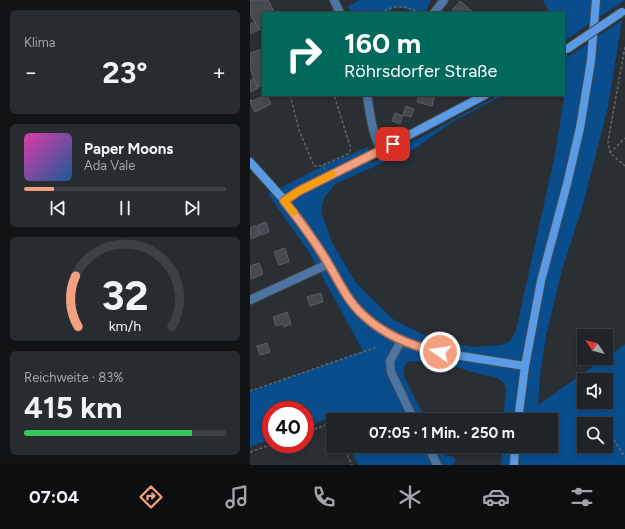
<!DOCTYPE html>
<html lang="de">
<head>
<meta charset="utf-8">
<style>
	body { margin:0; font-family:Figtree,sans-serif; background:#282b2f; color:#f1f3f6; height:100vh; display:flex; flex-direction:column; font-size:15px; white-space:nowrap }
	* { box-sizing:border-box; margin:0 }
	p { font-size:13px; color:#a2a4a7 }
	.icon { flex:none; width:22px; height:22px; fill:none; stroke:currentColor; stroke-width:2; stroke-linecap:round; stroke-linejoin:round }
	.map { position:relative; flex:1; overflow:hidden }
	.sheet { display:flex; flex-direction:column; gap:10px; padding:10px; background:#121315; width:250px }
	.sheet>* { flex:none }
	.banner { position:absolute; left:12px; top:12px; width:303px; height:84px; border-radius:0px; box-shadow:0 2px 6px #0003,0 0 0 1px #3d4044; background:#00695c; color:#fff; overflow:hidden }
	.needle { width:26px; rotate:305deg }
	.controls { position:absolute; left:327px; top:329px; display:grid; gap:8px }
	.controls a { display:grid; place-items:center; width:36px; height:36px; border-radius:0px; background:#202327; box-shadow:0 2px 6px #0003,0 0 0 1px #3d4044; font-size:20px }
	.speed { position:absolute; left:12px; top:401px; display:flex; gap:8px; font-size:20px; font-weight:700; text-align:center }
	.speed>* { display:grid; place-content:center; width:52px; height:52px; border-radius:50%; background:#202327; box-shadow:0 2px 6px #0003,0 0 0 1px #3d4044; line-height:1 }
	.speed .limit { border:6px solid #d22; background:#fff; color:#111 }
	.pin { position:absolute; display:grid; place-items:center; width:34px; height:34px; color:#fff; margin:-17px; border-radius:8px; box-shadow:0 2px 6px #0006 }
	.me { position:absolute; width:44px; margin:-22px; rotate:283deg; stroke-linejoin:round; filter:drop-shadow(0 0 3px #0008) }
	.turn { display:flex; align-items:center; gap:14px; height:84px; padding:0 16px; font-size:18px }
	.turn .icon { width:52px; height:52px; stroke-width:2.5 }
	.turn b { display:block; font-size:28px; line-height:34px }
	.big { font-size:30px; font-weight:700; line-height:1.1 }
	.sheet .card { flex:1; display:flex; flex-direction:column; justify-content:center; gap:6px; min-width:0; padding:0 14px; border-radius:6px; background:#282b2f }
	.sheet .dial { align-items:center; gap:0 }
	.dial svg { height:104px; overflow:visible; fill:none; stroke:#3d4044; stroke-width:7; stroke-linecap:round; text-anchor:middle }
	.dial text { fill:#f1f3f6; stroke:none }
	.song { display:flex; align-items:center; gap:12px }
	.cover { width:48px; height:48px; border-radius:6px; background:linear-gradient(135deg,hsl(320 70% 55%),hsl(210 70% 35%)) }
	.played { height:4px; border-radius:2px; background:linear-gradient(90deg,#f2a07f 15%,#3d4044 15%) }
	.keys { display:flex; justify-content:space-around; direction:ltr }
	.heat { display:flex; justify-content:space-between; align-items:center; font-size:22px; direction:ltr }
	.charge { height:6px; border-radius:3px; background:linear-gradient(90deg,#34c759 83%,#3d4044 0) }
	.trip { position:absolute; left:76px; top:413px; width:232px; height:40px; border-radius:0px; background:#202327; box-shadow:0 2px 6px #0003,0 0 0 1px #3d4044; font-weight:700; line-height:40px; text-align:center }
	.tab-bar { display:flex; height:64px; justify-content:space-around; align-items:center; background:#0d0e10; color:#a2a4a7 }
	.tab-bar .icon { width:28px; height:28px }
	.tab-bar .current { color:#f2a07f }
	.tab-bar b { font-size:18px; color:#f1f3f6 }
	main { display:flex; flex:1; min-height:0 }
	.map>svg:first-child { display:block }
	.green { fill:#094d8d; fill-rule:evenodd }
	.building { fill:#454a50; stroke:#595e64 }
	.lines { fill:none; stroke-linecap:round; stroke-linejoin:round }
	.street-casing { stroke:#474b50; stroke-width:10 }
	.secondary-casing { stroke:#474b50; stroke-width:10 }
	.path { stroke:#61656a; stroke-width:1.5; stroke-dasharray:3 2; stroke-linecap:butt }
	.street { stroke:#4d75a3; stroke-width:8 }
	.secondary { stroke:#5b9be5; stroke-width:8 }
	.secondary-bridge-casing { stroke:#474b50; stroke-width:10; stroke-linecap:butt }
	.secondary-bridge { stroke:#5b9be5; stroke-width:8 }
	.route-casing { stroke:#9d6853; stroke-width:10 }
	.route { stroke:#f2a07f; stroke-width:7 }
	.slow { stroke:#f59e0b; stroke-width:7 }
</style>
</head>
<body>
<main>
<section class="sheet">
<div class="card"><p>Klima</p>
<div class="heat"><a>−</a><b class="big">23°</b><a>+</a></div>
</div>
<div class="card">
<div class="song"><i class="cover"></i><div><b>Paper Moons</b><p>Ada Vale</p></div></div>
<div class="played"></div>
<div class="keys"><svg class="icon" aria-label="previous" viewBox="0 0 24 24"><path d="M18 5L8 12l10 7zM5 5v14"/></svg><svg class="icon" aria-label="pause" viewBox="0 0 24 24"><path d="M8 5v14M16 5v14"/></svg><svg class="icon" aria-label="next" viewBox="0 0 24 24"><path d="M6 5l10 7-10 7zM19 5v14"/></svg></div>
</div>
<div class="card dial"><svg viewBox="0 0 100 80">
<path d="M14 69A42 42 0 1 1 86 69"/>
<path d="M14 69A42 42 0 0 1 12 30" stroke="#f2a07f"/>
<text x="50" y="56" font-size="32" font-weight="700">32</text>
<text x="50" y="72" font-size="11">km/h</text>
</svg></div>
<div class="card"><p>Reichweite · 83%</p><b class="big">415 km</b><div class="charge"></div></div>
</section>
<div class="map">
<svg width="375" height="465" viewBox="0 0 375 465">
	<rect width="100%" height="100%" fill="#2a2f34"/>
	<g class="green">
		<path d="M 110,0 L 181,0 L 175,13 L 165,13 L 153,8 L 144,8 L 136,13 L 101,13 L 98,6 Z"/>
		<path d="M 293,0 L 375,0 L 314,41 L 318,57 L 372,20 L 358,107 L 332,208 L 312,270 L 296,336 L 290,376 L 288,405 L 375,344 L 375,465 L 251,465 L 252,446 L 301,446 L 301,420 L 253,420 L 256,389 L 254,383 L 247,378 L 222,372 L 196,363 L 159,361 L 154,367 L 154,377 L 176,420 L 86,420 L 84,416 L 55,427 L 55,410 L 21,410 L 21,439 L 0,447 L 0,392 L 113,351 L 59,252 L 18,194 L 73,166 L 118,147 L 121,164 L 249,95 L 253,95 L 199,124 L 166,148 L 85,184 L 74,198 L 71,212 L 82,243 L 107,284 L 144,320 L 172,334 L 199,342 L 222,347 L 251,345 L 259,342 L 264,335 L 267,326 L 305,155 L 314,98 L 311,95 L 314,95 L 314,13 L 299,13 ZM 334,380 L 356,380 L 356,402 L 334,402 ZM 334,424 L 356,424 L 356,446 L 334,446 Z"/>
		<path d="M 99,446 L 189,446 L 195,455 L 203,457 L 206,460 L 203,465 L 108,465 Z"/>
	</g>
	<g class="building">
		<path d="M 0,0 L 18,0 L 25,13 L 13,13 L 13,28 L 9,30 L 0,14 Z"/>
		<path d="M 210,1 L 223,12 L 222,13 L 200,13 Z"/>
		<path d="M 5,22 L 9,30 L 0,34 L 0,24 Z"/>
		<path d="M 12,49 L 13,85 L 7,87 L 0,67 L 0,53 Z"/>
		<path d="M 4,79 L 8,88 L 0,92 L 0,81 Z"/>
		<path d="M 17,95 L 21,104 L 5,112 L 0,102 Z"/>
		<path d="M 169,95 L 185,95 L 182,106 L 167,102 Z"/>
		<path d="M 156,106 L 164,109 L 161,117 L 153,115 Z"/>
		<path d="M 145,113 L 153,116 L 150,124 L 142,121 Z"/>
		<path d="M 16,222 L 19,232 L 11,235 L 8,225 Z"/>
		<path d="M 6,225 L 10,235 L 1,239 L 0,228 Z"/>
		<path d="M 35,248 L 39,262 L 29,265 L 24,252 Z"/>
		<path d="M 9,263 L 13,274 L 1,279 L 0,266 Z"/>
		<path d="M 71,293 L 73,302 L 60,306 L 57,297 Z"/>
		<path d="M 37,312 L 41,324 L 34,327 L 33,324 L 26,326 L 23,317 Z"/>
		<path d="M 17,343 L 20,352 L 10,355 L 7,346 Z"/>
	</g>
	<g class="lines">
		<g class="street-casing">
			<g id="street">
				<path d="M 84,0 L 90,13"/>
				<path d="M 184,13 L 194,0"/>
				<path d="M 117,95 C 120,114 122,133 131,150"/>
				<path d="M 0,300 L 78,264"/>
				<path d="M 151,341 L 140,361 L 141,372 L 164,420"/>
				<path d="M 178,446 L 187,465"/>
			</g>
		</g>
		<g class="secondary-casing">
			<g id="secondary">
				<path d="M 0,162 L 35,201 L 53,224 L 100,300 L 111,313 L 124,324 L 151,341 L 163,345 L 211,356 L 275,366"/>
				<path d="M 35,201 L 49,191 L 131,150 L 235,95"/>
				<path d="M 268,420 L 275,366 L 291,281 L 317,184 L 330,128 L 341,61 L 346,0"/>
				<path d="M 264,465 L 265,446"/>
			</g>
		</g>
		<g class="path">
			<path d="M 130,13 C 149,3 153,6 172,13"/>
			<path d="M 375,47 L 358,141 L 360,153 L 375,166"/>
			<path d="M 40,95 L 49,130 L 64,166 L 73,166 L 75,170"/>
			<path d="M 0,101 L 2,100"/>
			<path d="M 360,153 L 375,138"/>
			<path d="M 73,165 L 98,154 L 101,149 L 84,95"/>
			<path d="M 0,391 L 127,347"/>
			<path d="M 356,427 L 375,457"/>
			<path d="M 55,433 L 78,424 L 83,426"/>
			<path d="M 93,446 L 102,465"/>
			<path d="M 0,452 L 23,444"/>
		</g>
		<use href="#street" class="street"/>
		<use href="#secondary" class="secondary"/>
		<g class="secondary-bridge-casing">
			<path id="secondary-bridge" d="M 317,49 L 372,12"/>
		</g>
		<use href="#secondary-bridge" class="secondary-bridge"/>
	</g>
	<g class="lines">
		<g class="route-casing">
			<path id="route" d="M 143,144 L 49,191 L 34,201 C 50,221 65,241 78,263 C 88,280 97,300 112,314 C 134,335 160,346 190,352"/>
		</g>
		<use href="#route" class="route"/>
		<path class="slow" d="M 44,212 L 34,201 L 49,191 L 82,174"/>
	</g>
</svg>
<div class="controls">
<a><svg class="needle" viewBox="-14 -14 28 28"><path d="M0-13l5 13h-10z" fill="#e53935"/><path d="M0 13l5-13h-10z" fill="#a2a4a7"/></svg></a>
<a><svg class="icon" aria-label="sound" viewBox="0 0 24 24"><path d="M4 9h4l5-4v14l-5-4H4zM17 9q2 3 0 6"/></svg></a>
<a><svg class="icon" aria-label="search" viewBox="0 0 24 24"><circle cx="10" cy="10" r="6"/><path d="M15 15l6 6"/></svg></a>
</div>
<div class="speed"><div class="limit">40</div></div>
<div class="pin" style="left:143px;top:144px;background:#d93025"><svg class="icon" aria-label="arrive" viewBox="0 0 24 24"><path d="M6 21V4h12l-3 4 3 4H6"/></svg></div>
<svg class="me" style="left:190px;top:352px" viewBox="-20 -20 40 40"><circle r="17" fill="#f2a07f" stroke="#fff" stroke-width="3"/><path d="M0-11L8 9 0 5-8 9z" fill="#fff"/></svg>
<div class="trip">07:05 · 1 Min. · 250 m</div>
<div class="banner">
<div class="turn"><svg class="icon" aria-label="right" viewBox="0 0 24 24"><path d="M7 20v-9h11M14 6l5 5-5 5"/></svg><div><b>160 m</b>Röhrsdorfer Straße</div></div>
</div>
</div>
</main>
<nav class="tab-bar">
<b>07:04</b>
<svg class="icon current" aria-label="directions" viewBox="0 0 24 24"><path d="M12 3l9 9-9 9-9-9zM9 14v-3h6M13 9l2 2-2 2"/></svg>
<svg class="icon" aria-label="music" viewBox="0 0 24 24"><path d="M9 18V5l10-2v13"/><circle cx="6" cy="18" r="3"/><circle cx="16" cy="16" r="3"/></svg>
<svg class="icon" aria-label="phone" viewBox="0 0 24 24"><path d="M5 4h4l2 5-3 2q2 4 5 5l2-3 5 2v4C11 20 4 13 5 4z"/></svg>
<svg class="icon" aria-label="climate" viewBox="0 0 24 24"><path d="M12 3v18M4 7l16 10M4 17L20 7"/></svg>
<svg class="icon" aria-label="car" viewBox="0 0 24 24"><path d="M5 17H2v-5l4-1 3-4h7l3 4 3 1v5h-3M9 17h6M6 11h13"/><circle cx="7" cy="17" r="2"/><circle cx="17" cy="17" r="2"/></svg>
<svg class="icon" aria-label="filters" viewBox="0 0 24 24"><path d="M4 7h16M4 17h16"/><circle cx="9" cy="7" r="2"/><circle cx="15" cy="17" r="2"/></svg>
</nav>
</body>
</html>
